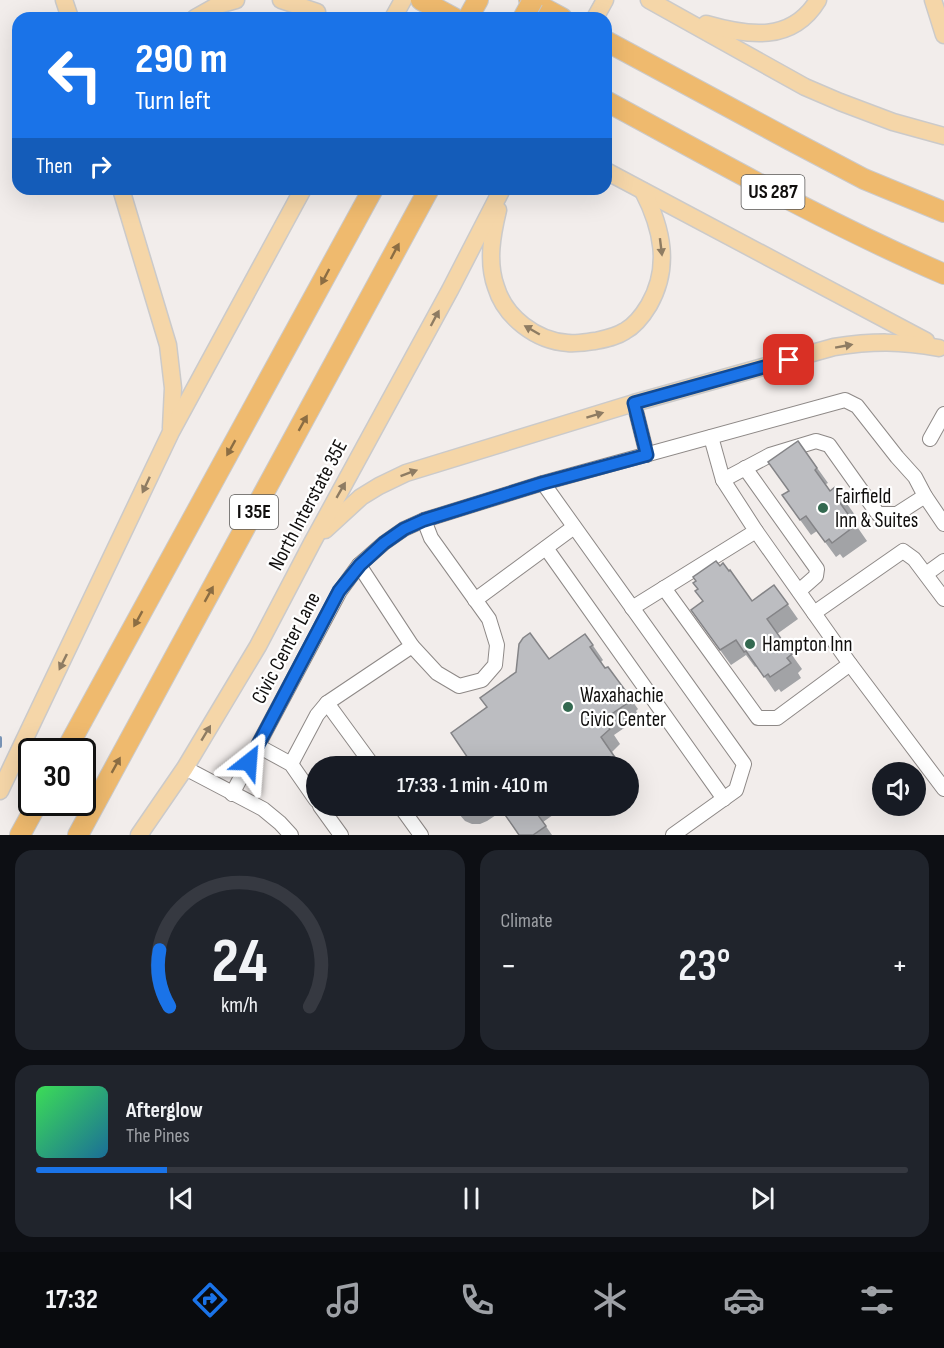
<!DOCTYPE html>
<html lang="en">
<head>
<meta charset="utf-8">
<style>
	body { margin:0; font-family:"Sofia Sans Condensed",sans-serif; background:#20242c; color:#f1f3f6; height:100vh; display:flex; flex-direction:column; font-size:22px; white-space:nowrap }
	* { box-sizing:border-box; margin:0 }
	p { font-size:20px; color:#9ea1a6 }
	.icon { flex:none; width:33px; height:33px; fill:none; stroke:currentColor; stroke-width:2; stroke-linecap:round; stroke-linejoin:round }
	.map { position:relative; height:835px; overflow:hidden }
	.side { display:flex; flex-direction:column; gap:15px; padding:15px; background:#0d0f14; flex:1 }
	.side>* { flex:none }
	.banner { position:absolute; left:12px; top:12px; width:600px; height:183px; border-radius:18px; box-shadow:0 6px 24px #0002; background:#1a73e8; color:#fff; overflow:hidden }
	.tools { position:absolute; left:872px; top:762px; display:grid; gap:12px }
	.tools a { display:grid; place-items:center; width:54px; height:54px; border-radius:50%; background:#171b24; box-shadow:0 6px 24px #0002; font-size:30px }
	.speed { position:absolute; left:18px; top:738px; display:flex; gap:12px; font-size:30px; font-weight:700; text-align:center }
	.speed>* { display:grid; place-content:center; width:78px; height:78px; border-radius:50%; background:#171b24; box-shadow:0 6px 24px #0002; line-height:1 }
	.speed .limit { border:3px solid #111; border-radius:9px; background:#fff; color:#111 }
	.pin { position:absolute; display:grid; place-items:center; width:51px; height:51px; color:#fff; margin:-26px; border-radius:12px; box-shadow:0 3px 9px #0006 }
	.me { position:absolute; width:66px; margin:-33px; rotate:28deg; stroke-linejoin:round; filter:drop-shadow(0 0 4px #0008) }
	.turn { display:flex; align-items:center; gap:21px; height:126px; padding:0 24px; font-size:27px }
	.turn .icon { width:78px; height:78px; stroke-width:2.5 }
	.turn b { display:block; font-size:42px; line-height:51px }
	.then { display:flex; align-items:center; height:57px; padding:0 24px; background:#0003; gap:12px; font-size:22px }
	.big { font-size:45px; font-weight:600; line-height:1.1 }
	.side .widget { flex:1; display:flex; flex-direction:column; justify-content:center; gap:9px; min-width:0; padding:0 21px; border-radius:18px; background:#20242c }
	.side .dial { align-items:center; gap:0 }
	.dial svg { height:156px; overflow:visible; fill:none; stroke:#363941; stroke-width:7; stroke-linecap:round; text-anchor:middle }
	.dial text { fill:#f1f3f6; stroke:none }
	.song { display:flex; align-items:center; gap:18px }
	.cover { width:72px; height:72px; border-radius:9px; background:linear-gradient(135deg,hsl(130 70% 55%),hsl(200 70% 35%)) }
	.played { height:6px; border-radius:3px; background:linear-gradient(90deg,#1a73e8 15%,#363941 15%) }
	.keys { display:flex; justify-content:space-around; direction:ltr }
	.heat { display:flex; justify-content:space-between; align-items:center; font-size:33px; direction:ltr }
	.side .tiles { flex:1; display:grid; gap:15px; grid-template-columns:1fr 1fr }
	.widget:last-child { grid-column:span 2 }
	.trip { position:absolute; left:306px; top:756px; width:333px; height:60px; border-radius:30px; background:#171b24; box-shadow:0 6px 24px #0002; font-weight:600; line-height:60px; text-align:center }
	.tab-bar { display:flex; height:96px; justify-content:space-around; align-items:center; background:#090b0e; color:#9ea1a6 }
	.tab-bar .icon { width:42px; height:42px }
	.tab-bar .current { color:#1a73e8 }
	.tab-bar b { font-size:27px; color:#f1f3f6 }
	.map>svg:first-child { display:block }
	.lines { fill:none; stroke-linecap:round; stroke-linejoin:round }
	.stream { stroke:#7893b5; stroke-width:4 }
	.minor-casing { stroke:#8e8987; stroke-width:16 }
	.major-casing { stroke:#cbcaca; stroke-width:19 }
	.highway-casing { stroke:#cbcaca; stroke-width:22 }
	.minor { stroke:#fff; stroke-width:14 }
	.major { stroke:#f5d6a8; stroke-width:16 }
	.highway { stroke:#efba6e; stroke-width:20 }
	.highway-bridge-casing { stroke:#cbcaca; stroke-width:22; stroke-linecap:butt }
	.highway-bridge { stroke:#efba6e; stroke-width:20 }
	.wall { fill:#a2a3a6 }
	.building { fill:#bcbdc1; stroke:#848487; stroke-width:1.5 }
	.oneway { fill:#8e7c63 }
	.oneway2 { fill:#8b6d43 }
	.route-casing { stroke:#114b97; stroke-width:15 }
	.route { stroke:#1a73e8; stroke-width:10 }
	.poi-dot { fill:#336950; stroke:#fff; stroke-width:2 }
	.labels { text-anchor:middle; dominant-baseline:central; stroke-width:4.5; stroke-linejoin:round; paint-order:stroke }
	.shield { fill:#fff; stroke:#585756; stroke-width:1.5 }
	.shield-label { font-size:20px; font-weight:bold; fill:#110f0e }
	.poi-label { font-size:21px; fill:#110f0e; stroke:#fff; text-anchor:start }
	.street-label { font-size:21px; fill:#110f0e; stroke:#fff }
</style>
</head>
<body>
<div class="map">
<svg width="944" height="835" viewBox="0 0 944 835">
	<rect width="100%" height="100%" fill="#f2edeb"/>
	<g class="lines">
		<path class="stream" d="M 0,738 L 0,746"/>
		<g class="minor-casing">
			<g id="minor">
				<path d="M 634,403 L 647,455"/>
				<path d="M 711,437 L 723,480"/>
				<path d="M 930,439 L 944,414"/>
				<path d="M 745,468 L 817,569 L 816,576 L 799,591"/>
				<path d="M 543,483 L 744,764 L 736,790 L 673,835"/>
				<path d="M 546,548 L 724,799"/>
				<path d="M 926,574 L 944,561"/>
				<path d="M 664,588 L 758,718 L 777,718 L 850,664 L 756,531"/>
				<path d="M 475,600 L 574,527"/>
				<path d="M 632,608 L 756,531 L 723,480 L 770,455 L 816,441 L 829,445 L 878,514 L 897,514 L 925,496"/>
				<path d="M 814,613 L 903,551 L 914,559 L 944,599"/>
				<path d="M 412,646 L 437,673 L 459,686 L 482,680 L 495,665 L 497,645 L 489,619 L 431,538 L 424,520"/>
				<path d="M 850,664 L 944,789"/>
				<path d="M 327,703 L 373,766"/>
				<path d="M 258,746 L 291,764 L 316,800"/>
				<path d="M 291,764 L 317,715 L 327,703 L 412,646 L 359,565"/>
				<path d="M 185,768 L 263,809 L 280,823 L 291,835"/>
				<path d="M 232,794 L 340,591 L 359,565 L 384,543 L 404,529 L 424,520 L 543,483 L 845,400 L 857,406 L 897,457 L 915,477 L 925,496 L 944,524"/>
				<path d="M 320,806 L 341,835"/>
				<path d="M 400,806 L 421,835"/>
			</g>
		</g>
		<g class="major-casing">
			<g id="major">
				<path d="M 64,0 L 70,18"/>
				<path d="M 281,0 L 317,12"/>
				<path d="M 649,0 L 805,87 L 840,102 L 893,122 L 944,136"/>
				<path d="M 933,0 L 944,35"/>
				<path d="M 195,18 L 218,5 L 236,0"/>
				<path d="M 393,18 L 403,0"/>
				<path d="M 595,18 L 605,0"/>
				<path d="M 706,24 C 748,36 792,43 818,0"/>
				<path d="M 606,171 L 926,341"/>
				<path d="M 121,189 L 168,345 L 173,388 L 171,428"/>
				<path d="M 498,210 C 492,235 487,262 496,287 C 505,317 536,341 568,343 C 576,344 586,342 595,341 C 605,339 616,337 625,331 C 636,325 643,315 649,305 C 671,267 662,228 643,191"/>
				<path d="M 325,530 L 361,497 L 379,486 L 406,473 L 634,403 L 834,347 C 873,341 901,341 939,348"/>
				<path d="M 0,791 L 171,432 L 303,189"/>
				<path d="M 139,835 L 185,768 L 258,646 L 312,543 L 450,290 L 502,189"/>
			</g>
		</g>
		<g class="highway-casing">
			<g id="highway">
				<path d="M 421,0 L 454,18"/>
				<path d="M 529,0 L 562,18"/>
				<path d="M 468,18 L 478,0"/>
				<path d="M 606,41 L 790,140 L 864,179 L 944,212"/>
				<path d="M 606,101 C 717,161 828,224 944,274"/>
				<path d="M 65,752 L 373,189"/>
				<path d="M 20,835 L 38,802"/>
				<path d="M 78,835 L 429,189"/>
			</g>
		</g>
		<use href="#minor" class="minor"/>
		<use href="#major" class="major"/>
		<use href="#highway" class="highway"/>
		<g class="highway-bridge-casing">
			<path id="highway-bridge" d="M 523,18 L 533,0"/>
		</g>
		<use href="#highway-bridge" class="highway-bridge"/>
	</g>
	<g class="wall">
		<path d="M 798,441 L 828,483 L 826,484 L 830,491 L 835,487 L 855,515 L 851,518 L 867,541 L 843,558 L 840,554 L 836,557 L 817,531 L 811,535 L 793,510 L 788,491 Z"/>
		<path d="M 720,566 L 752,601 L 774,585 L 798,619 L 777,634 L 802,669 L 798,673 L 801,678 L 781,692 L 779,689 L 775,692 L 757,666 L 755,667 L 746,655 L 731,665 L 691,610 L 703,601 L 698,589 Z"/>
		<path d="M 585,634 L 603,660 L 601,662 L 605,668 L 608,667 L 638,709 L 636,711 L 640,717 L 614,735 L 620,744 L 612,752 L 622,766 L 463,766 L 470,761 L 487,707 L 549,659 Z"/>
		<path d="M 452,806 L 576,806 L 564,814 L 560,810 L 543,822 L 552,835 L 519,835 L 502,811 L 487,821 L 480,824 L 472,824 L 465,821 Z"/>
	</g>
	<g class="building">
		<path d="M 798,441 L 817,468 L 815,470 L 830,491 L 835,487 L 845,500 L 840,503 L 856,525 L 832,543 L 829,539 L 825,542 L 806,516 L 800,520 L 782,495 L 789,491 L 768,462 Z"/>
		<path d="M 716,561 L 720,566 L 723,563 L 729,571 L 730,570 L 752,601 L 774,585 L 788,604 L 767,619 L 792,654 L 787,658 L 791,663 L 770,677 L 768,674 L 764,677 L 746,651 L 744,652 L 736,640 L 720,650 L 691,610 L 703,601 L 695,591 L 698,589 L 693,583 L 696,581 L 693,577 Z"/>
		<path d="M 530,633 L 549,659 L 585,634 L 593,645 L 590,647 L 605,668 L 608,667 L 628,694 L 625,696 L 629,702 L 603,720 L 610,729 L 601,737 L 614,756 L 599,766 L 463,766 L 470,761 L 451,733 L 487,707 L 480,698 L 516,672 L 519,644 L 523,638 Z"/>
		<path d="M 454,806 L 478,806 L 470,809 L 461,809 Z"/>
		<path d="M 499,806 L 535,806 L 532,807 L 546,826 L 533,835 L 519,835 Z"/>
	</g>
	<defs><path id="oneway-solid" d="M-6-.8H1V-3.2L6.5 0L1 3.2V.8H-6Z" transform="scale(1.5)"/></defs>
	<g class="oneway">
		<use href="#oneway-solid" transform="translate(661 247) rotate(83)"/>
		<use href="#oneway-solid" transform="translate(435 318) rotate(-62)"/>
		<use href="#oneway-solid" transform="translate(532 330) rotate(-150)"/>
		<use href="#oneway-solid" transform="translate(844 346) rotate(-10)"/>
		<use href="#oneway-solid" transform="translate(595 415) rotate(-17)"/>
		<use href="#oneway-solid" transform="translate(409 473) rotate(-20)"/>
		<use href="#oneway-solid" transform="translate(146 485) rotate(115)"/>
		<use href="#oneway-solid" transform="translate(341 490) rotate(-60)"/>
		<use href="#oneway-solid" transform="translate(63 662) rotate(116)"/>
		<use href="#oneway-solid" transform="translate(206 733) rotate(-59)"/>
	</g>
	<g class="oneway2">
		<use href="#oneway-solid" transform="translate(395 251) rotate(-62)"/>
		<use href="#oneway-solid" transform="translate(325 277) rotate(118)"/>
		<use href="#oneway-solid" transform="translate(303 423) rotate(-61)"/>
		<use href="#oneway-solid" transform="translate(231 448) rotate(119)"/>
		<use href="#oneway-solid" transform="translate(209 594) rotate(-61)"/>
		<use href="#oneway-solid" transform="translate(138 619) rotate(119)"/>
		<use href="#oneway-solid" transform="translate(116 765) rotate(-61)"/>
	</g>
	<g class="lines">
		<g class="route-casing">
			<path id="route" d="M 249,762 L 339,591 L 360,565 L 384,543 L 404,529 L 424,520 L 543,483 L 647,455 L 634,403 L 789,360"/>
		</g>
		<use href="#route" class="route"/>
	</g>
	<g class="poi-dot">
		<circle cx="823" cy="508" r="6"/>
		<circle cx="750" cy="644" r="6"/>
		<circle cx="568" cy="707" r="6"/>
	</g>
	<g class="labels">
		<g class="shield">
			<rect x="741.5" y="175" width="63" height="34" rx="4.5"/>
			<rect x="230" y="495" width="48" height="34" rx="4.5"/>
		</g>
		<g class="shield-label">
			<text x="773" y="192">US 287</text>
			<text x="254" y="512">I 35E</text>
		</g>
		<g class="poi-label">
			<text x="835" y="496">Fairfield<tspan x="835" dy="24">Inn &amp; Suites</tspan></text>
			<text x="762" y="644">Hampton Inn</text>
			<text x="580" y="695">Waxahachie<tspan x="580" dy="24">Civic Center</tspan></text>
		</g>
		<g class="street-label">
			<text transform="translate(308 505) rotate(-62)">North Interstate 35E</text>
			<text transform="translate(286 648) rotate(-62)">Civic Center Lane</text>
		</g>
	</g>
</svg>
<div class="tools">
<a><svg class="icon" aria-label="sound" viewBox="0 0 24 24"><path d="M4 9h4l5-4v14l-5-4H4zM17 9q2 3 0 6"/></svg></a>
</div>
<div class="speed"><div class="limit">30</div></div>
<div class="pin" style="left:789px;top:360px;background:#d93025"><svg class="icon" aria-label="arrive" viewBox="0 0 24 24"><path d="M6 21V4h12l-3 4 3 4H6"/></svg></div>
<svg class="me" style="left:249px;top:762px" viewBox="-20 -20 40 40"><path d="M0-17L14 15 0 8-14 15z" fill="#1a73e8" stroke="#fff" stroke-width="4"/></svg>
<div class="trip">17:33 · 1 min · 410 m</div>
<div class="banner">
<div class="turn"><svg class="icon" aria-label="left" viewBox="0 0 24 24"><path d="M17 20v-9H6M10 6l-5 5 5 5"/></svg><div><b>290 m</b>Turn left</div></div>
<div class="then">Then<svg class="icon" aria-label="right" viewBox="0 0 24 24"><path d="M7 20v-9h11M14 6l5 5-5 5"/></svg></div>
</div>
</div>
<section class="side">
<div class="tiles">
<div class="widget dial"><svg viewBox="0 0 100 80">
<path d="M14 69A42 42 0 1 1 86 69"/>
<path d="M14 69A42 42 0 0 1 9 40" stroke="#1a73e8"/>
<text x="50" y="56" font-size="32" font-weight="700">24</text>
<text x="50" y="72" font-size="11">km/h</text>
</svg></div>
<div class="widget"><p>Climate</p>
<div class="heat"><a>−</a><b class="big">23°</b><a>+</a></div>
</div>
<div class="widget">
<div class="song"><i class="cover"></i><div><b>Afterglow</b><p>The Pines</p></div></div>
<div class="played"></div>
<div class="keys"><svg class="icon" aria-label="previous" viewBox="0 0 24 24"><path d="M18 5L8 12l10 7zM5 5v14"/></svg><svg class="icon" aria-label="pause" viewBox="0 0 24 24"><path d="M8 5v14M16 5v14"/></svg><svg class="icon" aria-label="next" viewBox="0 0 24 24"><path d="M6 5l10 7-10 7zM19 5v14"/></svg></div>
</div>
</div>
</section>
<nav class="tab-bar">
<b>17:32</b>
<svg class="icon current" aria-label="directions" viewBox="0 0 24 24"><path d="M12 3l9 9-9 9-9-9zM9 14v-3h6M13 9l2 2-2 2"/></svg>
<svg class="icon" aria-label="music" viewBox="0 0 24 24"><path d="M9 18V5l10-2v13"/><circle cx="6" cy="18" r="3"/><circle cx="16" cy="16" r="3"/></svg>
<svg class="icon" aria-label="phone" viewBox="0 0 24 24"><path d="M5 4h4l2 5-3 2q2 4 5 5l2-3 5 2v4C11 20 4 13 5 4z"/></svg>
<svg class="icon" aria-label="climate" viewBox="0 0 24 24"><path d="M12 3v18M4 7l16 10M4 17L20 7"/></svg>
<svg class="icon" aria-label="car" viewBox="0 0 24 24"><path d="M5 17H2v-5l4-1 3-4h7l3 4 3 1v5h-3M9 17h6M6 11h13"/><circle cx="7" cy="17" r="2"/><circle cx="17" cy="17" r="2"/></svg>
<svg class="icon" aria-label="filters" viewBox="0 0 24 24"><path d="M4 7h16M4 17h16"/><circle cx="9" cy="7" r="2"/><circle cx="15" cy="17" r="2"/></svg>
</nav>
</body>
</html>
